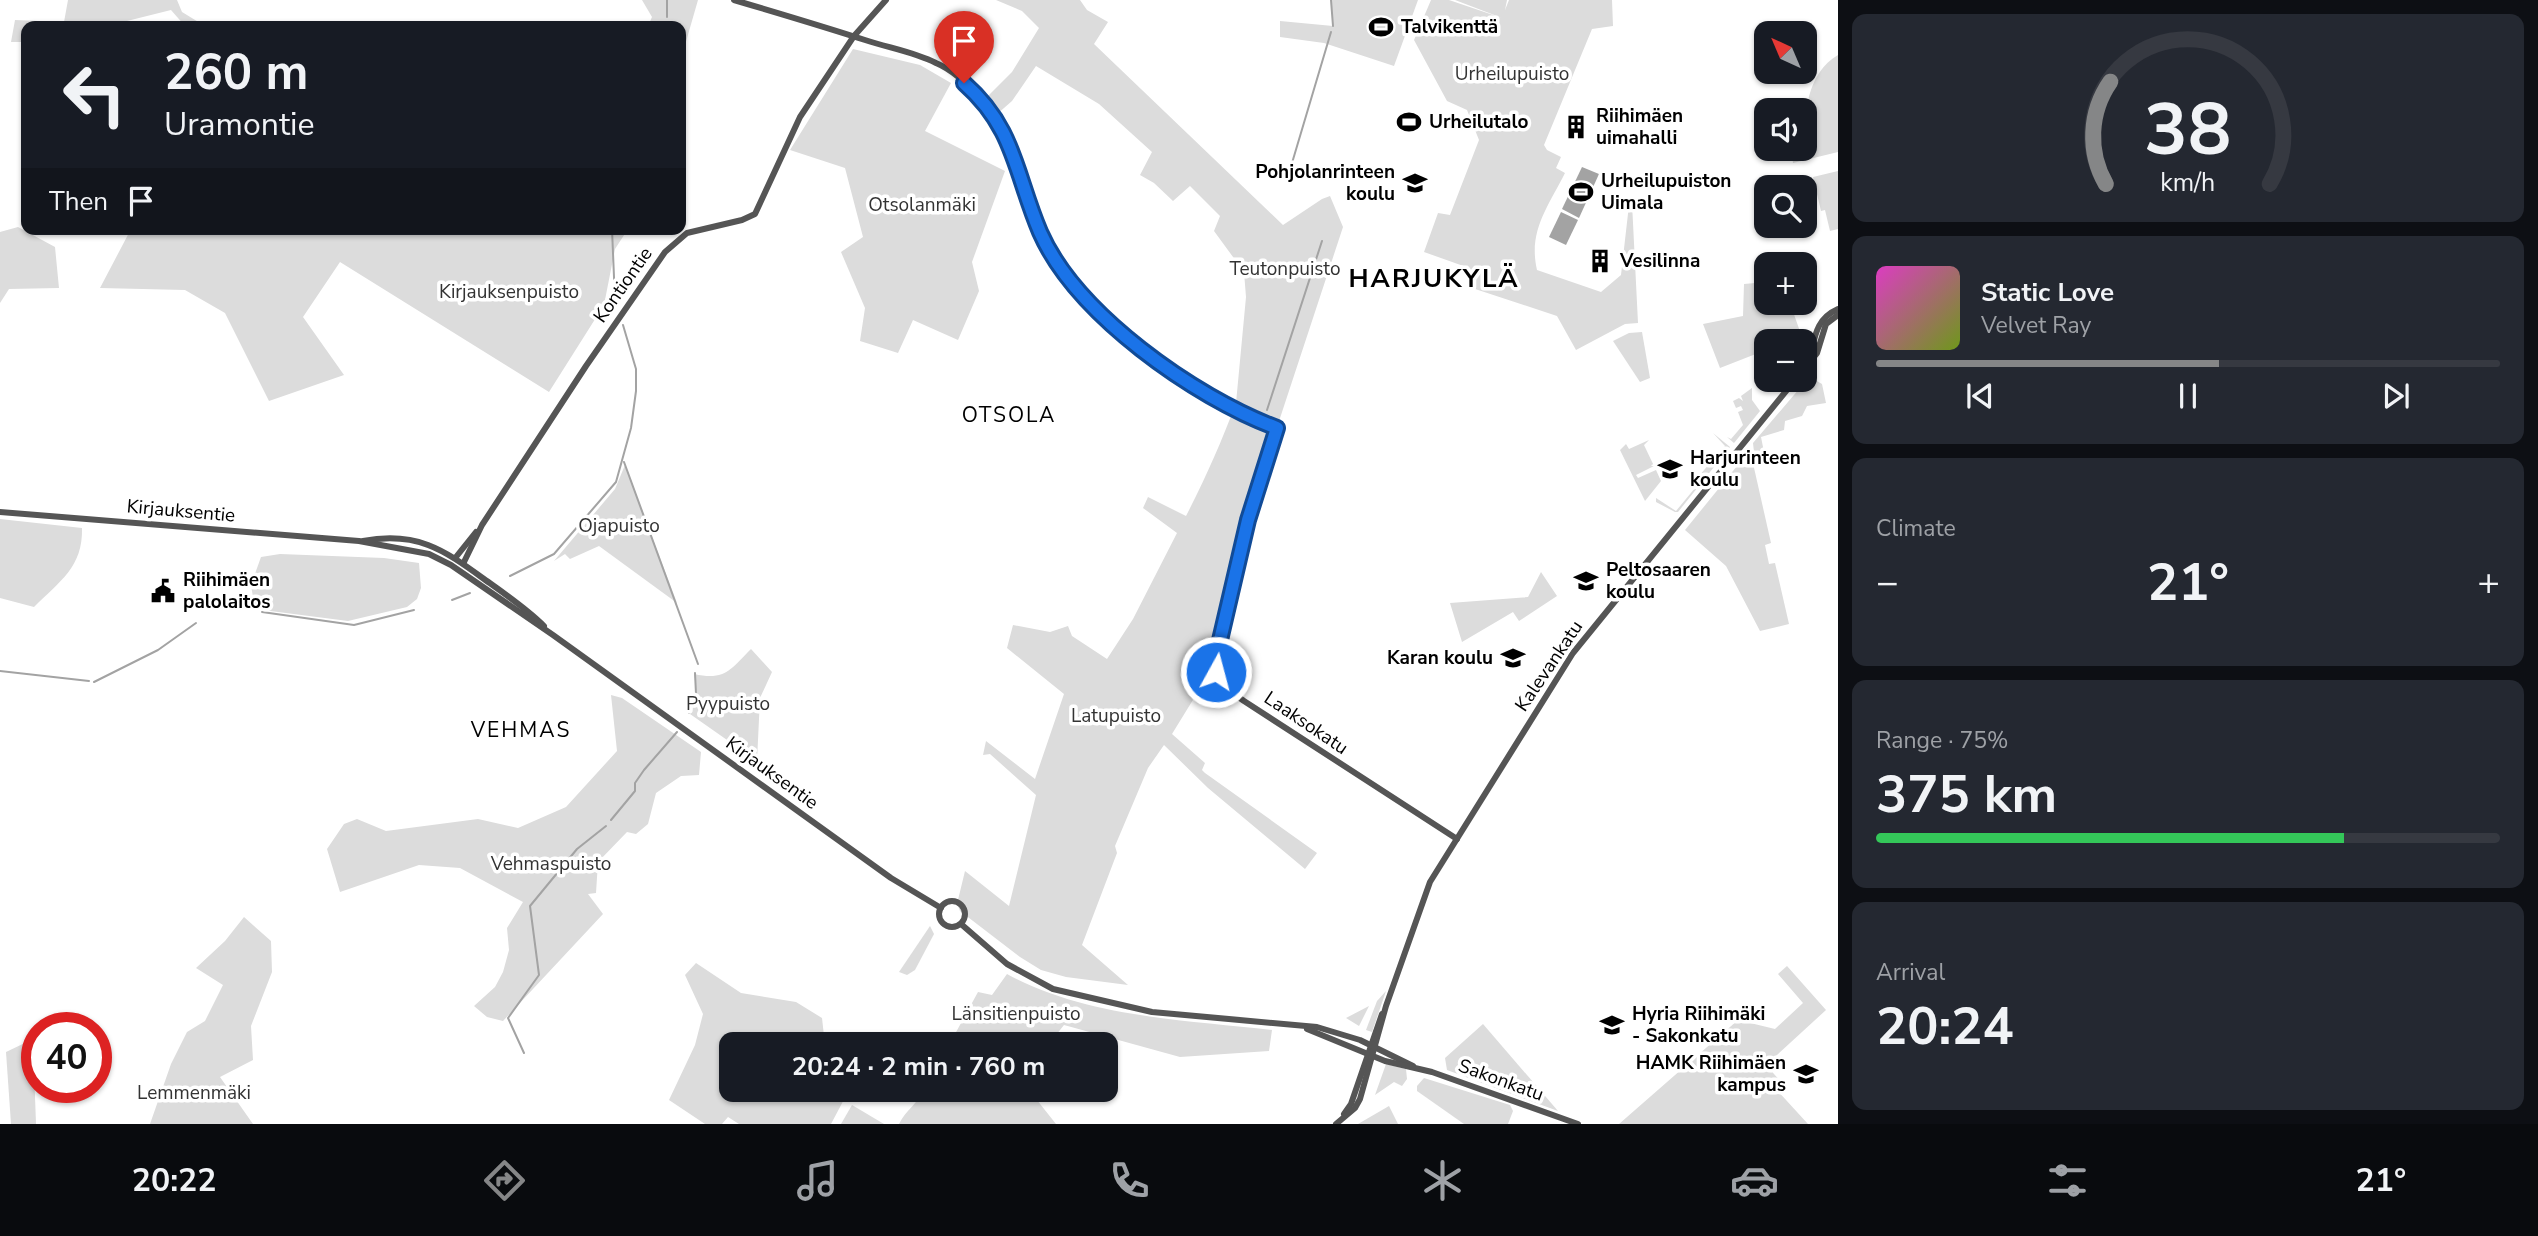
<!DOCTYPE html>
<html lang="en">
<head>
<meta charset="utf-8">
<style>
	body { margin:0; font-family:"Nunito Sans",sans-serif; background:#242831; color:#f1f3f6; height:100vh; display:flex; flex-direction:column; font-size:26px; white-space:nowrap }
	* { box-sizing:border-box; margin:0 }
	p { font-size:23px; color:#9ea1a6 }
	.icon { flex:none; width:38px; height:38px; fill:none; stroke:currentColor; stroke-width:2; stroke-linecap:round; stroke-linejoin:round }
	.map { position:relative; flex:1; overflow:hidden }
	.details { display:flex; flex-direction:column; gap:14px; padding:14px; background:#0d0f14; width:700px }
	.details>* { flex:none }
	.top-card { position:absolute; left:21px; top:21px; width:665px; height:214px; border-radius:14px; box-shadow:0 2px 5px #0004; background:#171b24; color:#f1f3f6; overflow:hidden }
	.needle { width:46px; rotate:316deg }
	.tools { position:absolute; left:1754px; top:21px; display:grid; gap:14px }
	.tools a { display:grid; place-items:center; width:63px; height:63px; border-radius:14px; background:#171b24; box-shadow:0 2px 5px #0004; font-size:35px }
	.speed { position:absolute; left:21px; top:1012px; display:flex; gap:14px; font-size:35px; font-weight:700; text-align:center }
	.speed>* { display:grid; place-content:center; width:91px; height:91px; border-radius:50%; background:#171b24; box-shadow:0 2px 5px #0004; line-height:1 }
	.speed .limit { border:10px solid #d22; background:#fff; color:#111 }
	.pin { position:absolute; display:grid; place-items:center; width:60px; height:60px; color:#fff; margin:-72px -30px; border-radius:50% 50% 50% 0; rotate:-45deg; box-shadow:0 0 7px #0007 }
	.pin .icon { rotate:45deg }
	.me { position:absolute; width:77px; margin:-38px; rotate:7deg; stroke-linejoin:round; filter:drop-shadow(0 0 5px #0008) }
	.turn { display:flex; align-items:center; gap:24px; height:147px; padding:0 28px; font-size:32px }
	.turn .icon { width:91px; height:91px; stroke-width:2.5 }
	.turn b { display:block; font-size:49px; line-height:60px }
	.then { display:flex; align-items:center; height:66px; padding:0 28px; background:#0003; gap:14px; font-size:26px }
	.big { font-size:52px; font-weight:700; line-height:1.1 }
	.details .widget { flex:1; display:flex; flex-direction:column; justify-content:center; gap:10px; min-width:0; padding:0 24px; border-radius:14px; background:#242831 }
	.details .dial { align-items:center; gap:0 }
	.dial svg { height:182px; overflow:visible; fill:none; stroke:#363941; stroke-width:7; stroke-linecap:round; text-anchor:middle }
	.dial text { fill:#f1f3f6; stroke:none }
	.song { display:flex; align-items:center; gap:21px }
	.cover { width:84px; height:84px; border-radius:10px; background:linear-gradient(135deg,hsl(310 70% 55%),hsl(80 70% 35%)) }
	.played { height:7px; border-radius:4px; background:linear-gradient(90deg,#858687 55%,#363941 55%) }
	.keys { display:flex; justify-content:space-around; direction:ltr }
	.heat { display:flex; justify-content:space-between; align-items:center; font-size:38px; direction:ltr }
	.charge { height:10px; border-radius:5px; background:linear-gradient(90deg,#34c759 75%,#363941 0) }
	.trip { position:absolute; left:719px; top:1032px; width:399px; height:70px; border-radius:14px; background:#171b24; box-shadow:0 2px 5px #0004; font-weight:700; line-height:70px; text-align:center }
	.menu { display:flex; height:112px; justify-content:space-around; align-items:center; background:#090b0e; color:#9ea1a6 }
	.menu .icon { width:49px; height:49px }
	.menu .active { color:#858687 }
	.menu b { font-size:32px; color:#f1f3f6 }
	main { display:flex; flex:1; min-height:0 }
	.map>svg:first-child { display:block }
	.green { fill:#dcdcdc }
	.water { fill:#a3a3a3 }
	.lines { fill:none; stroke-linecap:round; stroke-linejoin:round }
	.stream { stroke:#a3a3a3; stroke-width:2 }
	.tertiary { stroke:#555; stroke-width:6 }
	.route-casing { stroke:#114b97; stroke-width:18 }
	.route { stroke:#1a73e8; stroke-width:12 }
	.labels { text-anchor:middle; dominant-baseline:central; stroke-width:7; stroke-linejoin:round; paint-order:stroke }
	.poi-label { font-size:19px; font-weight:bold; fill:#000; stroke:#fff; text-anchor:start }
	.park-label { font-size:19px; fill:#333; stroke:#fff }
	.street-label { font-size:19px; fill:#000; stroke:#fff }
	.neighbourhood-label { font-size:21px; letter-spacing:2px; fill:#000; stroke:#fff }
	.district-label { font-size:26px; font-weight:bold; letter-spacing:2px; fill:#000; stroke:#fff }
</style>
</head>
<body>
<main>
<div class="map">
<svg width="1838" height="1124" viewBox="0 0 1838 1124">
	<rect width="100%" height="100%" fill="#fff"/>
	<g class="green">
		<path d="M 68,0 L 177,0 L 182,12 L 205,26 L 185,26 L 171,10 L 107,26 L 26,26 L 26,42 L 11,42 L 15,20 L 64,22 Z"/>
		<path d="M 642,0 L 698,0 L 681,59 L 681,26 L 648,26 L 652,17 Z"/>
		<path d="M 996,0 L 1080,0 L 1087,10 L 1108,22 L 1094,44 L 1283,225 L 1322,199 L 1330,196 L 1343,227 L 1257,488 L 1216,665 L 1225,687 L 1207,677 L 1172,734 L 1205,763 L 1202,770 L 1205,773 L 1317,853 L 1305,869 L 1208,788 L 1164,745 L 1148,768 L 1115,846 L 1117,853 L 1082,945 L 1128,985 L 1066,977 L 1041,970 L 1020,957 L 960,911 L 957,904 L 965,871 L 1009,906 L 1036,795 L 990,754 L 983,755 L 986,741 L 1035,779 L 1064,694 L 1007,648 L 1013,625 L 1050,632 L 1068,626 L 1072,636 L 1107,659 L 1133,619 L 1177,533 L 1143,508 L 1148,497 L 1186,516 C 1206,477 1221,443 1236,403 L 1246,297 L 1244,272 L 1214,231 L 1220,216 L 1190,186 L 1173,201 L 1154,183 L 1140,175 L 1152,152 L 1099,104 L 1036,66 L 1012,101 L 996,115 L 984,100 L 1012,72 L 1039,28 L 1022,11 Z"/>
		<path d="M 1331,0 L 1418,0 L 1394,66 L 1324,43 L 1280,37 L 1280,21 L 1333,26 Z"/>
		<path d="M 1431,0 L 1449,0 L 1502,18 L 1455,0 L 1507,0 L 1505,10 L 1509,0 L 1612,0 L 1613,26 L 1592,29 L 1544,145 L 1547,150 L 1561,157 L 1556,168 L 1565,173 C 1548,207 1528,231 1537,270 L 1601,292 L 1621,275 L 1629,205 L 1632,203 L 1638,323 L 1625,324 L 1576,350 L 1557,316 L 1466,286 L 1469,268 L 1424,252 L 1438,213 L 1450,215 L 1479,140 L 1467,110 L 1447,101 L 1414,40 Z"/>
		<path d="M 853,49 L 920,65 L 951,83 L 925,131 L 1005,171 L 972,262 L 979,291 L 958,340 L 913,320 L 898,353 L 860,341 L 865,308 L 841,252 L 863,237 L 845,168 L 790,150 Z"/>
		<path d="M 1838,55 L 1838,152 L 1793,163 L 1791,149 L 1804,149 C 1804,115 1806,74 1838,55 Z"/>
		<path d="M 1838,171 L 1838,229 L 1830,231 L 1825,210 L 1821,211 L 1813,177 Z"/>
		<path d="M 18,227 L 55,247 L 59,288 L 9,289 L 0,303 L 0,232 Z"/>
		<path d="M 131,229 L 628,229 L 615,249 L 604,305 L 549,392 L 340,262 L 303,317 L 344,375 L 269,401 L 225,313 L 185,290 L 100,288 Z"/>
		<path d="M 1766,282 L 1766,303 L 1790,303 L 1803,340 L 1766,341 L 1766,350 L 1720,368 L 1703,324 L 1743,316 L 1744,284 Z"/>
		<path d="M 1642,332 L 1650,378 L 1640,382 L 1613,341 L 1629,333 Z"/>
		<path d="M 1815,380 L 1822,384 L 1826,403 L 1807,406 L 1802,416 L 1785,421 L 1784,430 L 1761,437 L 1764,452 L 1754,452 L 1753,443 L 1805,382 Z"/>
		<path d="M 1752,388 L 1752,400 L 1760,411 L 1734,443 L 1727,437 L 1731,439 L 1743,425 L 1738,412 L 1743,410 L 1741,406 L 1736,408 L 1733,401 L 1739,398 L 1743,401 L 1741,396 Z"/>
		<path d="M 1713,433 L 1730,447 L 1678,512 L 1675,512 L 1656,502 L 1656,498 L 1676,511 L 1695,488 L 1691,485 L 1725,446 Z"/>
		<path d="M 1649,440 L 1644,445 L 1654,466 L 1636,475 L 1638,478 L 1656,470 L 1661,481 L 1645,501 L 1620,450 L 1626,444 L 1629,449 Z"/>
		<path d="M 1750,450 L 1771,543 L 1765,545 L 1769,564 L 1775,563 L 1789,624 L 1760,631 L 1726,566 L 1685,530 Z"/>
		<path d="M 625,465 L 677,603 L 599,546 L 570,559 L 565,554 L 554,561 L 615,489 Z"/>
		<path d="M 0,519 L 82,528 C 83,567 60,581 34,607 L 0,598 Z"/>
		<path d="M 280,554 L 384,558 L 419,563 L 421,588 L 417,599 L 407,607 L 348,621 L 255,609 L 251,585 L 261,557 Z"/>
		<path d="M 1541,572 L 1557,596 L 1519,621 L 1513,612 L 1462,642 L 1450,603 L 1528,597 Z"/>
		<path d="M 751,649 L 772,672 L 760,698 L 757,761 L 690,714 L 697,696 L 694,674 C 725,681 730,670 751,649 Z"/>
		<path d="M 611,695 L 622,698 L 701,752 L 699,775 L 681,776 L 656,793 L 648,824 L 636,834 L 627,832 L 598,862 L 596,893 L 588,894 L 603,914 L 503,1021 L 487,1017 L 474,1006 L 495,987 L 503,972 L 509,950 L 507,928 L 523,902 L 460,868 L 419,865 L 340,892 L 327,849 L 344,824 L 357,819 L 386,831 L 478,819 L 518,828 L 566,807 L 617,751 Z"/>
		<path d="M 244,917 L 271,941 L 272,972 L 251,1026 L 253,1060 L 220,1077 L 253,1124 L 150,1124 L 171,1064 L 187,1032 L 205,1021 L 223,985 L 196,968 L 225,941 Z"/>
		<path d="M 930,926 L 934,934 L 915,970 L 907,975 L 899,972 Z"/>
		<path d="M 696,963 L 741,993 L 796,1002 L 822,1018 L 825,1045 L 732,1045 L 732,1090 L 849,1090 L 831,1124 L 739,1124 L 728,1117 L 722,1124 L 705,1124 L 669,1100 L 695,1045 L 703,1014 L 685,975 Z"/>
		<path d="M 1787,966 L 1826,1010 L 1766,1065 L 1782,1083 L 1776,1089 L 1808,1124 L 1619,1124 L 1738,1020 L 1775,1029 L 1803,1003 L 1778,974 Z"/>
		<path d="M 1007,974 C 1086,1017 1184,1020 1272,1030 L 1269,1051 L 1180,1057 L 1064,1025 L 1048,1045 L 949,1045 L 978,992 L 992,995 Z"/>
		<path d="M 1386,991 L 1372,1032 L 1366,1030 L 1377,1001 Z"/>
		<path d="M 1369,1006 L 1359,1026 L 1346,1018 Z"/>
		<path d="M 1483,1024 L 1558,1111 L 1447,1070 L 1445,1058 Z"/>
		<path d="M 29,1041 L 34,1069 L 36,1124 L 11,1124 L 6,1052 Z"/>
		<path d="M 1386,1064 L 1406,1069 L 1407,1079 L 1402,1086 L 1394,1082 L 1375,1095 Z"/>
		<path d="M 1424,1078 L 1510,1105 L 1513,1111 L 1508,1124 L 1464,1124 L 1417,1091 L 1417,1086 Z"/>
		<path d="M 924,1090 L 1029,1090 L 1056,1124 L 899,1124 C 906,1110 918,1103 924,1090 Z"/>
		<path d="M 852,1105 L 884,1124 L 841,1124 Z"/>
		<path d="M 1389,1106 L 1398,1124 L 1358,1124 Z"/>
	</g>
	<g class="water">
		<path d="M 1582,167 L 1599,174 L 1579,218 L 1562,209 Z"/>
		<path d="M 1561,212 L 1578,220 L 1566,245 L 1549,237 Z"/>
	</g>
	<g class="lines">
		<g class="stream">
			<path d="M 1331,0 L 1333,26"/>
			<path d="M 667,17 L 667,0"/>
			<path d="M 1292,163 L 1331,32"/>
			<path d="M 612,229 L 615,301"/>
			<path d="M 1267,410 L 1322,241"/>
			<path d="M 624,462 L 698,664"/>
			<path d="M 510,576 L 554,554 L 616,482 L 631,428 L 636,391 L 636,369 L 623,325"/>
			<path d="M 452,600 L 470,593"/>
			<path d="M 262,612 L 354,625 L 414,610"/>
			<path d="M 0,671 L 89,681"/>
			<path d="M 94,682 L 158,650 L 196,623"/>
			<path d="M 689,713 L 696,694 L 695,673"/>
			<path d="M 611,820 L 635,791 L 635,783 L 644,770 L 677,732"/>
			<path d="M 524,1053 L 508,1018 L 539,975 L 530,906 L 577,849 L 606,826"/>
		</g>
		<g class="tertiary">
			<path d="M 734,0 C 778,13 822,26 865,40 C 889,48 914,52 936,63 C 953,70 969,86 982,98 C 1016,130 1023,186 1039,228 C 1072,312 1194,398 1277,428 L 1248,520 L 1217,653 L 1218,677 L 1230,691 L 1244,701 L 1457,839"/>
			<path d="M 1808,364 C 1815,342 1813,320 1838,309"/>
			<path d="M 1804,369 L 1817,353 L 1826,324 L 1838,315"/>
			<path d="M 0,512 L 359,541 L 429,554 L 451,565 L 553,635 L 891,878 L 941,908"/>
			<path d="M 363,541 C 416,531 443,549 484,579 C 505,594 526,608 544,626"/>
			<path d="M 456,557 L 476,532"/>
			<path d="M 464,562 L 482,525 L 586,366 L 665,252 L 687,233 L 742,220 L 755,214 L 800,117 L 854,36 L 886,0"/>
			<circle cx="952" cy="914" r="13"/>
			<path d="M 961,924 L 1007,964 L 1053,989 L 1152,1012 L 1317,1027 L 1360,1040 L 1413,1066"/>
			<path d="M 1307,1029 L 1385,1061 L 1432,1072 L 1578,1124"/>
			<path d="M 1344,1114 L 1351,1104 L 1382,1014"/>
			<path d="M 1336,1124 L 1355,1108 L 1360,1099 L 1386,1006 L 1430,882 L 1573,653 L 1795,380"/>
		</g>
	</g>
	<g class="lines">
		<g class="route-casing">
			<path id="route" d="M 964,83 C 1015,128 1015,173 1040,232 C 1076,314 1194,397 1277,428 L 1248,520 L 1217,653 L 1216,672"/>
		</g>
		<use href="#route" class="route"/>
	</g>
	<defs>
		<g id="stadium-bare" transform="scale(1.89)"><path d="M0-5a6.5 5 0 1 0 0 10a6.5 5 0 1 0 0-10ZM-3.5-1.8h7v3.6h-7Z" fill="#000" stroke="#fff" stroke-width="2.5" paint-order="stroke"/></g>
		<g id="building-bare" transform="scale(1.89)"><path d="M-4-6H4V6H1V3H-1V6H-4ZM-2.5-4.3h1.7v1.8h-1.7ZM.8-4.3h1.7v1.8H.8ZM-2.5-1h1.7V.8h-1.7ZM.8-1h1.7V.8H.8Z" fill="#000" stroke="#fff" stroke-width="2.5" paint-order="stroke"/></g>
		<g id="school-bare" transform="scale(1.89)"><path d="M0-5L7-2L0 1L-7-2ZM-4 1L0 2.5L4 1V4Q0 6-4 4Z" fill="#000" stroke="#fff" stroke-width="2.5" paint-order="stroke"/></g>
		<g id="civic-bare" transform="scale(1.89)"><path d="M-.6-6.5H3V-4.5H.6V-3L4-1V1h2V6H-6V1h2V-1L-.6-3ZM-1.2 2.5V6h2.4V2.5Z" fill="#000" stroke="#fff" stroke-width="2.5" paint-order="stroke"/></g>
		<g id="university-bare" transform="scale(1.89)"><path d="M0-5L7-2L0 1L-7-2ZM-4 1L0 2.5L4 1V4Q0 6-4 4Z" fill="#000" stroke="#fff" stroke-width="2.5" paint-order="stroke"/></g>
	</defs>
	<g fill-rule="evenodd">
		<use href="#stadium-bare" x="1381" y="27"/>
		<use href="#stadium-bare" x="1409" y="122"/>
		<use href="#building-bare" x="1576" y="127"/>
		<use href="#school-bare" x="1415" y="183"/>
		<use href="#stadium-bare" x="1581" y="192"/>
		<use href="#building-bare" x="1600" y="261"/>
		<use href="#school-bare" x="1670" y="469"/>
		<use href="#school-bare" x="1586" y="581"/>
		<use href="#civic-bare" x="163" y="591"/>
		<use href="#school-bare" x="1513" y="658"/>
		<use href="#school-bare" x="1612" y="1025"/>
		<use href="#university-bare" x="1806" y="1074"/>
	</g>
	<g class="labels">
		<g class="poi-label">
			<text x="1401" y="27">Talvikenttä</text>
			<text x="1596" y="116">Riihimäen<tspan x="1596" dy="22">uimahalli</tspan></text>
			<text x="1429" y="122">Urheilutalo</text>
			<text x="1395" y="172" text-anchor="end">Pohjolanrinteen<tspan x="1395" dy="22">koulu</tspan></text>
			<text x="1601" y="181">Urheilupuiston<tspan x="1601" dy="22">Uimala</tspan></text>
			<text x="1620" y="261">Vesilinna</text>
			<text x="1690" y="458">Harjurinteen<tspan x="1690" dy="22">koulu</tspan></text>
			<text x="1606" y="570">Peltosaaren<tspan x="1606" dy="22">koulu</tspan></text>
			<text x="183" y="580">Riihimäen<tspan x="183" dy="22">palolaitos</tspan></text>
			<text x="1493" y="658" text-anchor="end">Karan koulu</text>
			<text x="1632" y="1014">Hyria Riihimäki<tspan x="1632" dy="22">- Sakonkatu</tspan></text>
			<text x="1786" y="1063" text-anchor="end">HAMK Riihimäen<tspan x="1786" dy="22">kampus</tspan></text>
		</g>
		<g class="park-label">
			<text x="1512" y="74">Urheilupuisto</text>
			<text x="922" y="205">Otsolanmäki</text>
			<text x="1285" y="269">Teutonpuisto</text>
			<text x="509" y="292">Kirjauksenpuisto</text>
			<text x="619" y="526">Ojapuisto</text>
			<text x="728" y="704">Pyypuisto</text>
			<text x="1116" y="716">Latupuisto</text>
			<text x="551" y="864">Vehmaspuisto</text>
			<text x="1016" y="1014">Länsitienpuisto</text>
			<text x="194" y="1093">Lemmenmäki</text>
		</g>
		<g class="street-label">
			<text transform="translate(623 285) rotate(-55)">Kontiontie</text>
			<text transform="translate(181 511) rotate(5)">Kirjauksentie</text>
			<text transform="translate(1549 666) rotate(-56)">Kalevankatu</text>
			<text transform="translate(1306 723) rotate(34)">Laaksokatu</text>
			<text transform="translate(772 773) rotate(36)">Kirjauksentie</text>
			<text transform="translate(1501 1080) rotate(20)">Sakonkatu</text>
		</g>
		<g class="neighbourhood-label">
			<text x="1009" y="415">OTSOLA</text>
			<text x="521" y="730">VEHMAS</text>
		</g>
		<g class="district-label">
			<text x="1434" y="278">HARJUKYLÄ</text>
		</g>
	</g>
</svg>
<div class="tools">
<a><svg class="needle" viewBox="-14 -14 28 28"><path d="M0-13l5 13h-10z" fill="#e53935"/><path d="M0 13l5-13h-10z" fill="#9ea1a6"/></svg></a>
<a><svg class="icon" aria-label="sound" viewBox="0 0 24 24"><path d="M4 9h4l5-4v14l-5-4H4zM17 9q2 3 0 6"/></svg></a>
<a><svg class="icon" aria-label="search" viewBox="0 0 24 24"><circle cx="10" cy="10" r="6"/><path d="M15 15l6 6"/></svg></a>
<a>+</a>
<a>−</a>
</div>
<div class="speed"><div class="limit">40</div></div>
<div class="pin" style="left:964px;top:83px;background:#d93025"><svg class="icon" aria-label="arrive" viewBox="0 0 24 24"><path d="M6 21V4h12l-3 4 3 4H6"/></svg></div>
<svg class="me" style="left:1216px;top:672px" viewBox="-20 -20 40 40"><circle r="17" fill="#1a73e8" stroke="#fff" stroke-width="3"/><path d="M0-11L8 9 0 5-8 9z" fill="#fff"/></svg>
<div class="trip">20:24 · 2 min · 760 m</div>
<div class="top-card">
<div class="turn"><svg class="icon" aria-label="left" viewBox="0 0 24 24"><path d="M17 20v-9H6M10 6l-5 5 5 5"/></svg><div><b>260 m</b>Uramontie</div></div>
<div class="then">Then<svg class="icon" aria-label="arrive" viewBox="0 0 24 24"><path d="M6 21V4h12l-3 4 3 4H6"/></svg></div>
</div>
</div>
<section class="details">
<div class="widget dial"><svg viewBox="0 0 100 80">
<path d="M14 69A42 42 0 1 1 86 69"/>
<path d="M14 69A42 42 0 0 1 16 24" stroke="#858687"/>
<text x="50" y="56" font-size="32" font-weight="700">38</text>
<text x="50" y="72" font-size="11">km/h</text>
</svg></div>
<div class="widget">
<div class="song"><i class="cover"></i><div><b>Static Love</b><p>Velvet Ray</p></div></div>
<div class="played"></div>
<div class="keys"><svg class="icon" aria-label="previous" viewBox="0 0 24 24"><path d="M18 5L8 12l10 7zM5 5v14"/></svg><svg class="icon" aria-label="pause" viewBox="0 0 24 24"><path d="M8 5v14M16 5v14"/></svg><svg class="icon" aria-label="next" viewBox="0 0 24 24"><path d="M6 5l10 7-10 7zM19 5v14"/></svg></div>
</div>
<div class="widget"><p>Climate</p>
<div class="heat"><a>−</a><b class="big">21°</b><a>+</a></div>
</div>
<div class="widget"><p>Range · 75%</p><b class="big">375 km</b><div class="charge"></div></div>
<div class="widget"><p>Arrival</p><b class="big">20:24</b></div>
</section>
</main>
<nav class="menu">
<b>20:22</b>
<svg class="icon active" aria-label="directions" viewBox="0 0 24 24"><path d="M12 3l9 9-9 9-9-9zM9 14v-3h6M13 9l2 2-2 2"/></svg>
<svg class="icon" aria-label="music" viewBox="0 0 24 24"><path d="M9 18V5l10-2v13"/><circle cx="6" cy="18" r="3"/><circle cx="16" cy="16" r="3"/></svg>
<svg class="icon" aria-label="phone" viewBox="0 0 24 24"><path d="M5 4h4l2 5-3 2q2 4 5 5l2-3 5 2v4C11 20 4 13 5 4z"/></svg>
<svg class="icon" aria-label="climate" viewBox="0 0 24 24"><path d="M12 3v18M4 7l16 10M4 17L20 7"/></svg>
<svg class="icon" aria-label="car" viewBox="0 0 24 24"><path d="M5 17H2v-5l4-1 3-4h7l3 4 3 1v5h-3M9 17h6M6 11h13"/><circle cx="7" cy="17" r="2"/><circle cx="17" cy="17" r="2"/></svg>
<svg class="icon" aria-label="filters" viewBox="0 0 24 24"><path d="M4 7h16M4 17h16"/><circle cx="9" cy="7" r="2"/><circle cx="15" cy="17" r="2"/></svg>
<b>21°</b>
</nav>
</body>
</html>
